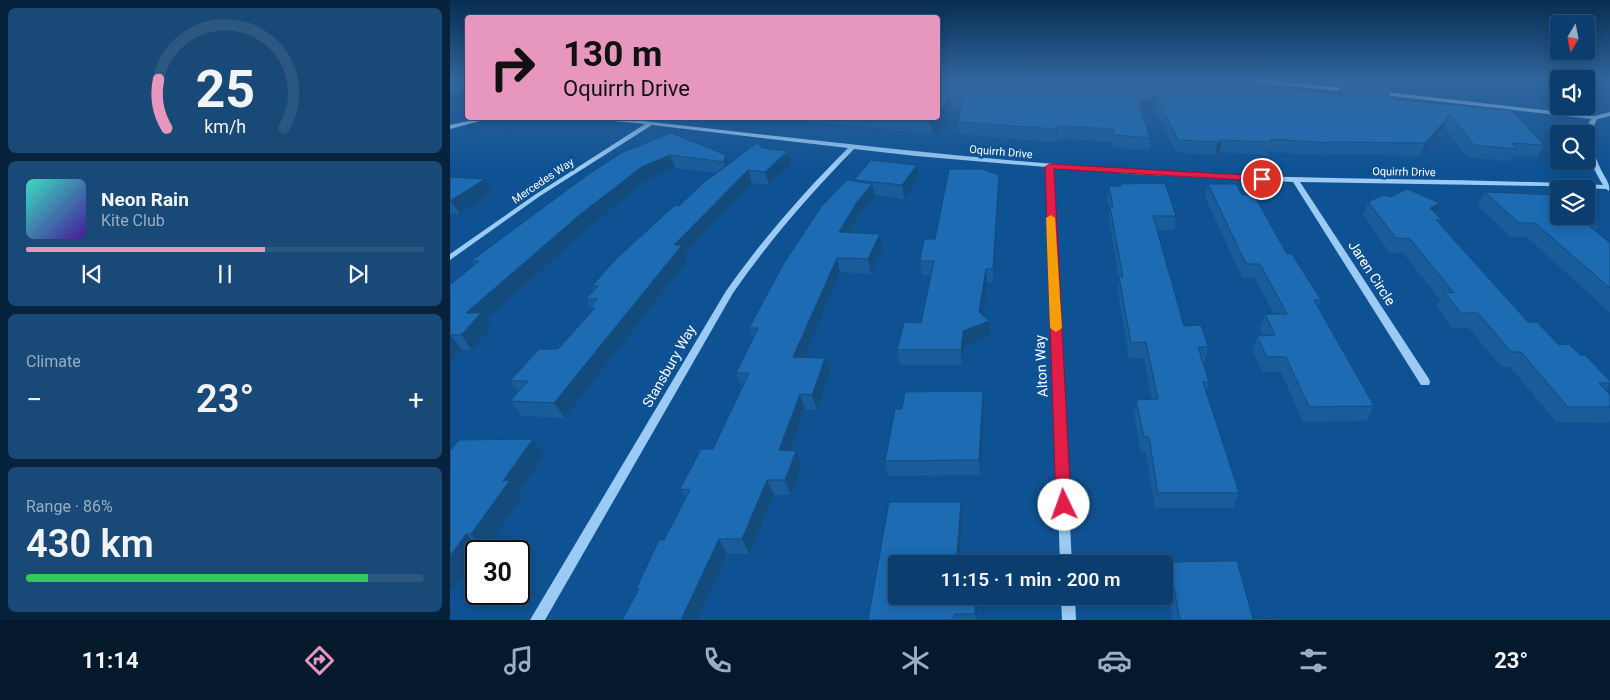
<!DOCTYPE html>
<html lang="en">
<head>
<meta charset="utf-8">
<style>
	body { margin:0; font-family:Roboto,sans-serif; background:#194976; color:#f1f3f6; height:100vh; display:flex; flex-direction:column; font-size:19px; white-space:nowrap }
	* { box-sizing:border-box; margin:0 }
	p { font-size:16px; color:#9aaec2 }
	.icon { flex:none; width:28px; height:28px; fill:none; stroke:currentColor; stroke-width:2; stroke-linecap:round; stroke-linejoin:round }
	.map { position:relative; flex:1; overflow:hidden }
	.drawer { display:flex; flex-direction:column; gap:8px; padding:8px; background:#06223c; width:450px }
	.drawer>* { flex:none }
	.banner { position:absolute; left:15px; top:15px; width:475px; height:105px; border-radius:5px; box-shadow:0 2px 12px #0003,0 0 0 1px #2b5781; background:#e797bd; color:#111; overflow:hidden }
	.needle { width:32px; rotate:190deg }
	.fabs { position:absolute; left:1100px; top:15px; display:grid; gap:10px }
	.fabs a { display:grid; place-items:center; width:45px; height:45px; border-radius:5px; background:#0b3e6e; box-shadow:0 2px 12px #0003,0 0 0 1px #2b5781; font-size:25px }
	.speed { position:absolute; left:15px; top:540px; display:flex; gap:10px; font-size:25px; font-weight:700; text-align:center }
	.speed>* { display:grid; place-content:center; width:65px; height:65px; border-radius:50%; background:#0b3e6e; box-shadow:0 2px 12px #0003,0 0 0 1px #2b5781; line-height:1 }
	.speed .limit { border:2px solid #111; border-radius:8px; background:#fff; color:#111 }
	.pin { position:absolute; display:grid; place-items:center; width:42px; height:42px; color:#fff; margin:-21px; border:2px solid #fff; border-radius:50%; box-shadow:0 1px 5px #0007 }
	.me { position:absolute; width:55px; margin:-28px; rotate:357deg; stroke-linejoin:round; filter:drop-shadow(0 0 4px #0008) }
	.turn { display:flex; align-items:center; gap:18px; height:105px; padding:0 15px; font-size:22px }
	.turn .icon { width:65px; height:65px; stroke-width:2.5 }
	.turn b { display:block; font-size:35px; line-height:42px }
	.big { font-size:38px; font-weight:600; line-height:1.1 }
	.drawer .tile { flex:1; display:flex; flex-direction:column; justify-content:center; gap:8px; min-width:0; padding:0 18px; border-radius:8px; background:#194976 }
	.drawer .dial { align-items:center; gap:0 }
	.dial svg { height:130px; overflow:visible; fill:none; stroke:#2b5781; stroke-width:7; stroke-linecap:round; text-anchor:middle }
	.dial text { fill:#f1f3f6; stroke:none }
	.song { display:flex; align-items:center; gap:15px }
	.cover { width:60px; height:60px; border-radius:8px; background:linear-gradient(135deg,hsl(170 70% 55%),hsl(260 70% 35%)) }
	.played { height:5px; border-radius:2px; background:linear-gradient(90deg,#e797bd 60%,#2b5781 60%) }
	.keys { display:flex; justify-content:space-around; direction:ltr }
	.heat { display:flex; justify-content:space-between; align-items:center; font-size:28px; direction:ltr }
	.charge { height:8px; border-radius:4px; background:linear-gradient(90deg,#34c759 86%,#2b5781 0) }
	.trip { position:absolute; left:438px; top:555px; width:285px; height:50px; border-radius:5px; background:#0b3e6e; box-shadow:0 2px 12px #0003,0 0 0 1px #2b5781; font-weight:600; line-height:50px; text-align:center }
	.menu { display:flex; height:80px; justify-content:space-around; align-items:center; background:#04192c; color:#9aaec2 }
	.menu .icon { width:35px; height:35px }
	.menu .active { color:#e797bd }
	.menu b { font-size:22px; color:#f1f3f6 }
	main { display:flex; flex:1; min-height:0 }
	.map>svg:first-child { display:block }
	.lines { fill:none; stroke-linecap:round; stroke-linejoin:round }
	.minor { fill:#9bcaf4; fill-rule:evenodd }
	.wall { fill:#185c9a }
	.shaded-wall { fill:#144b7d }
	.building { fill:#1c6bb3; stroke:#144b7d }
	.route { fill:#e11d48; stroke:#92132f }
	.slow { fill:#f59e0b }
	.labels { text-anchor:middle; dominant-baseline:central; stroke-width:5; stroke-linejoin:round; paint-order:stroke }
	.far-street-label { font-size:11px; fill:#fff; stroke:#0f5293 }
	.street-label { font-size:14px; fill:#fff; stroke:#0f5293 }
</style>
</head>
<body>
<main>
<section class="drawer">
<div class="tile dial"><svg viewBox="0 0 100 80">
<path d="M14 69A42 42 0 1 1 86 69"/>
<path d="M14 69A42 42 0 0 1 9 39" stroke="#e797bd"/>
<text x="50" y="56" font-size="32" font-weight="700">25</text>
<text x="50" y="72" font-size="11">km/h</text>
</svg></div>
<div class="tile">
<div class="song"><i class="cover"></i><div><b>Neon Rain</b><p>Kite Club</p></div></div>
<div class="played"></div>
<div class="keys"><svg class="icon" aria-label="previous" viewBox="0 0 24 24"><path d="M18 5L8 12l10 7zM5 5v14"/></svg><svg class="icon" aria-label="pause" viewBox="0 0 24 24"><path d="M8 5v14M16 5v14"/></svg><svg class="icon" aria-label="next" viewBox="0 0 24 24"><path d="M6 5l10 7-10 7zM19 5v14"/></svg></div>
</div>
<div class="tile"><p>Climate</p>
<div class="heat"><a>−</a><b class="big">23°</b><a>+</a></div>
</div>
<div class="tile"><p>Range · 86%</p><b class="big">430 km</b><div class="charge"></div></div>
</section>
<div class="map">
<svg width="1160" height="620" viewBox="0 0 1160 620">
	<rect width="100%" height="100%" fill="#0f5293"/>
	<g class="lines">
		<g class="minor">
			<path d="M 798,80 L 816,80 L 900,88 L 903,90 L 900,92 L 801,82 Z"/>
			<path d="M 927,91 L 1145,116 L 1160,112 L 1160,116 L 1147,119 C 1136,138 1145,159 1155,177 C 1158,182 1160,186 1159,191 L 1156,189 L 1096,186 L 850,182 L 979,379 L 980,382 L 979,385 L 971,385 L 843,182 L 681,174 L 602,167 L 622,564 L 610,564 L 596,167 L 466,156 L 404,149 C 360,194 319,241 283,293 L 95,620 L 80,620 L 276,291 C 312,240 353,193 398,148 L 202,125 L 90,196 L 0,260 L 0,254 L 86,194 L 195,124 L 155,120 L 153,118 L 165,118 C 337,137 508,158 680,170 C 838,181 995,177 1153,185 C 1141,165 1128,140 1141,119 L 925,94 L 924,93 Z"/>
			<path d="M 33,118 L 41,118 L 0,129 L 0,125 Z"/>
			<path d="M 611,596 L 625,596 L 626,620 L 612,620 Z"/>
		</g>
	</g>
	<g class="wall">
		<path d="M 488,80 L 888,95 L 890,86 L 888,86 L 887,80 L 936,80 L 934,87 L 940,99 L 1061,110 L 1094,145 L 1087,157 L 1063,156 L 1060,161 L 1018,158 L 994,127 L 970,156 L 876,154 L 876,156 L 817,151 L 817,155 L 769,152 L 769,154 L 765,155 L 726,152 L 704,108 L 692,113 L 700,138 L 699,150 L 663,148 L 663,142 L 607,138 L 606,142 L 509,134 L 508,122 L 510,111 L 500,107 L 488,133 L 482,134 L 326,118 L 488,118 Z"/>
		<path d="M 312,148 L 338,151 L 341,164 L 319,185 L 302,183 L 235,254 L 238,260 L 115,418 L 72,416 L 60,401 L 68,392 L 60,381 L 108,349 L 142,312 L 136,299 L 144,290 L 142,286 L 229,206 L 266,173 L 225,168 L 199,179 L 141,226 L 36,320 L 42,327 L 22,350 L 12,350 L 0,363 L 0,285 L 24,265 L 21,261 L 173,152 L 276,155 L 279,164 Z"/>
		<path d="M 549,175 L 549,188 L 543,283 L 537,283 L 532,315 L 540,336 L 515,346 L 512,365 L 450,365 L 447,350 L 471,323 L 481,275 L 472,275 L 470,261 L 485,239 Z"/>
		<path d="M 0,177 L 43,192 L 10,214 L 0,214 Z"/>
		<path d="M 469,178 L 454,199 L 424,195 L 425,197 L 409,215 L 400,233 L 433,249 L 421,274 L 390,272 L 354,357 L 380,373 L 367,410 L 355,410 L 341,451 L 352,466 L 341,495 L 324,495 L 300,554 L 277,554 L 187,591 L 186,589 L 214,540 L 235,498 L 230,489 L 263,449 L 292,387 L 286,373 L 303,338 L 299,328 L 404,181 L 404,180 Z"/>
		<path d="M 670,184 L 726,216 L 724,230 L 707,230 L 734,326 L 758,347 L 755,362 L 753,362 L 759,382 L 756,391 L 789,493 L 783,508 L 705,508 L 696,452 L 691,453 L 684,415 L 686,400 L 702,400 L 694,358 L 679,358 L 668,292 L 669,279 L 659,221 L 660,210 L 657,199 L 659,186 L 670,186 Z"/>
		<path d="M 758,184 L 792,195 L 871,300 L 868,307 L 924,406 L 916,421 L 853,422 L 831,372 L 812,372 L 803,351 L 807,336 L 813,335 L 810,329 L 815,314 L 824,314 L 805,278 L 792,278 L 755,197 Z"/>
		<path d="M 1035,192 L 1149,225 L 1145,231 L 1160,243 L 1160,313 L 1077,237 L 1061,237 L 1028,206 Z"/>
		<path d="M 941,197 L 985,213 L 992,220 L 990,224 L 1078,322 L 1109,345 L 1130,355 L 1160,381 L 1160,384 L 1155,390 L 1160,395 L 1160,421 L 1158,423 L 1106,422 L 1060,367 L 1051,367 L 1019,328 L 1002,328 L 987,307 L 990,300 L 953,253 L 940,253 L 913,215 L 918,202 Z"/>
		<path d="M 534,406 L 531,475 L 438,476 L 435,461 L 452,409 Z"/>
		<path d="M 83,439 L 95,455 L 69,492 L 73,496 L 36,549 L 32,549 L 0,593 L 0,451 Z"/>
		<path d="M 439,502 L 511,502 L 513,517 L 510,554 L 528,554 L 529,564 L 446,564 L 446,596 L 528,596 L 527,620 L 418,620 Z"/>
		<path d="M 719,562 L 803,619 L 829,620 L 723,620 L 715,577 Z"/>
	</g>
	<g class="shaded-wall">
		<path d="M 18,90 L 18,103 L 0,108 L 0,95 Z"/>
		<path d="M 499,96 L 500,107 L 488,133 L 482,134 L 481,121 Z"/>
		<path d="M 706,96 L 704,108 L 687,115 L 689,103 Z"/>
		<path d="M 1000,115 L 994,127 L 970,156 L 975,143 Z"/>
		<path d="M 607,126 L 607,138 L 606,142 L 606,129 Z"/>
		<path d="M 772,141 L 769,154 L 765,155 L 767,142 Z"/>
		<path d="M 338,151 L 341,164 L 319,185 L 315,172 Z"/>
		<path d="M 220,155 L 225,168 L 199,179 L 141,226 L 36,320 L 42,327 L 22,350 L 11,335 L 16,313 L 133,212 L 193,166 Z"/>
		<path d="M 276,155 L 280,168 L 278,175 L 274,162 Z"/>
		<path d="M 467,165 L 469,178 L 454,199 L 452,185 Z"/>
		<path d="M 298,170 L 302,183 L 235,254 L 238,260 L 115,418 L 104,403 L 224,245 Z"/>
		<path d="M 549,175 L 549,188 L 543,283 L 543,269 Z"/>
		<path d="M 35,179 L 43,192 L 10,214 L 1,201 Z"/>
		<path d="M 422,184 L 425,197 L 409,215 L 392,246 L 389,232 L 407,202 Z"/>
		<path d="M 990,203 L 984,216 L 980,208 Z"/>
		<path d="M 430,234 L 433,249 L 421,274 L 418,259 Z"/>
		<path d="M 387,258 L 390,272 L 348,373 L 343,357 Z"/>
		<path d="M 536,269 L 537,283 L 531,324 L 539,321 L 540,336 L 515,346 L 512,365 L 511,350 L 513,331 L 529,312 Z"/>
		<path d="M 0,335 L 12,350 L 0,363 Z"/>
		<path d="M 375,358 L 380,373 L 367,410 L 362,395 Z"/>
		<path d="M 533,391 L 534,406 L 531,475 L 529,460 Z"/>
		<path d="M 350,394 L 355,410 L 335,466 L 329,450 Z"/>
		<path d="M 83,439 L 95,455 L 69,492 L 73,496 L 36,549 L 21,534 L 53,481 Z"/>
		<path d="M 346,451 L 352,466 L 341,495 L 335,480 Z"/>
		<path d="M 317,480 L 324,495 L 300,554 L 292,539 Z"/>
		<path d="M 511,502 L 513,517 L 509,564 L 507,554 Z"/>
		<path d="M 16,534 L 32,549 L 30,551 L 26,551 L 26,557 L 0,593 L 0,556 Z"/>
		<path d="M 269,539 L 277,554 L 248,620 L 231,620 Z"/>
		<path d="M 526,596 L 528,596 L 527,620 L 526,620 L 525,614 Z"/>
	</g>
	<g class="building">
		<path d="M 0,80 L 18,80 L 18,90 L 0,95 Z"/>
		<path d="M 488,80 L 753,80 L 892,95 L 891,82 L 938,87 L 940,99 L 1061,110 L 1094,145 L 1062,143 L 1067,149 L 1024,145 L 1000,115 L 975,143 L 879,142 L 880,143 L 821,139 L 820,142 L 771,140 L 772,141 L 767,142 L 728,140 L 706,96 L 689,103 L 700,138 L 664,135 L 664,129 L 607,126 L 606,129 L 508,122 L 512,100 L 499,96 L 487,120 L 481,121 L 441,118 L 488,118 Z"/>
		<path d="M 221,133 L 276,155 L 274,162 L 220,155 L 193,166 L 133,212 L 16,313 L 31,313 L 11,335 L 0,335 L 0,285 L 29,261 L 21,261 L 140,173 L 173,152 Z"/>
		<path d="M 307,143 L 312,148 L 338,151 L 315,172 L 298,170 L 224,245 L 232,245 L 104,403 L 60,401 L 78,381 L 60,381 L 89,349 L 108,349 L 145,308 L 140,308 L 147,299 L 136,299 L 148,286 L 142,286 L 167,258 L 225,205 L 229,206 L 253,183 Z"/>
		<path d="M 421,160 L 467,165 L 452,185 L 404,180 Z"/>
		<path d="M 499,169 L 532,169 L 549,175 L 543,269 L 536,269 L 529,312 L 539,321 L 513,331 L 511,350 L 447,350 L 454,322 L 471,323 L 484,261 L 470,261 L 474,239 L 485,239 Z"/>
		<path d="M 0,177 L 1,177 L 35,179 L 0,201 Z"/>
		<path d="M 397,180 L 422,184 L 407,202 L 389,232 L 430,234 L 418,259 L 387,258 L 343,357 L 375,358 L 362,395 L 350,394 L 329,450 L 346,451 L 335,480 L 317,480 L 292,539 L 269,539 L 231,620 L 172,620 L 189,589 L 186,589 L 209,540 L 214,540 L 240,490 L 230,489 L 251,449 L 263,449 L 299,373 L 286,373 L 308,328 L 299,328 L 334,263 L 371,207 Z"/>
		<path d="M 715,183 L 726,216 L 703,216 L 734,326 L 751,325 L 758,347 L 748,347 L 759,382 L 753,382 L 789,493 L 708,493 L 699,437 L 694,437 L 686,400 L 708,399 L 696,342 L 681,343 L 669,277 L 673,277 L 660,207 L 663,207 L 659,186 L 671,186 L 670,184 Z"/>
		<path d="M 758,184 L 786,184 L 792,195 L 804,195 L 837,254 L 842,254 L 871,300 L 864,300 L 924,406 L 859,407 L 836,357 L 817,357 L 807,336 L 825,335 L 815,314 L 837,314 L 810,264 L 796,264 Z"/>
		<path d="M 957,189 L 990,203 L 980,208 L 992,220 L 986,220 L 1078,322 L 1087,322 L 1109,345 L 1119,344 L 1130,355 L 1135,355 L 1160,381 L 1160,383 L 1149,383 L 1160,395 L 1160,407 L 1118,407 L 1071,352 L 1061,352 L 1028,313 L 1011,313 L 994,292 L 1004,293 L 960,239 L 946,238 L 918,202 L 933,195 L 941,197 Z"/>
		<path d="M 1035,192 L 1109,195 L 1109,216 L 1136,216 L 1136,215 L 1149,225 L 1138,225 L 1160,243 L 1160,288 L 1085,223 L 1069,223 Z"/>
		<path d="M 533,391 L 529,460 L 435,461 L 445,409 L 452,409 L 455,392 Z"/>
		<path d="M 83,439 L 53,481 L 60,480 L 21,534 L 16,534 L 0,556 L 0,451 L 9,440 Z"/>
		<path d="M 439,502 L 511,502 L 507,554 L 528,554 L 528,564 L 446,564 L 446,596 L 526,596 L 525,614 L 504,614 L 503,620 L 418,620 Z"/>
		<path d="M 787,561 L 803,619 L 828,618 L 829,620 L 730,620 L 719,562 Z"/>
	</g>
	<linearGradient id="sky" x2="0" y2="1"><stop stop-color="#082d51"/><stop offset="0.48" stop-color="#31669e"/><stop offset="1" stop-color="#31669e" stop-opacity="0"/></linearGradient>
	<rect width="1160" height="167" fill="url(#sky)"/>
	<path class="route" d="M 600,164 L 812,176 L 817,179 L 812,181 L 604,169 L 621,505 L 619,510 L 614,512 L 608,510 L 606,505 L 595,167 Z"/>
	<path class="slow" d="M 601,215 L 605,218 L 612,328 L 606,332 L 600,328 L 596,218 Z"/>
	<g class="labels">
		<g class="far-street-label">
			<text transform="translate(551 152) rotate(5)">Oquirrh Drive</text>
			<text transform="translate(954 172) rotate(1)">Oquirrh Drive</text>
			<text transform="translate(93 181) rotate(-34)">Mercedes Way</text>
		</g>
		<g class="street-label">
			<text transform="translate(922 273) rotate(57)">Jaren Circle</text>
			<text transform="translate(219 366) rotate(-60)">Stansbury Way</text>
			<text transform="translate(591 366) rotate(-93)">Alton Way</text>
		</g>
	</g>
</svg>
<div class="fabs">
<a><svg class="needle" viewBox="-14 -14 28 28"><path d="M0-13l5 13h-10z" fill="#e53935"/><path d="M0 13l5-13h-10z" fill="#9aaec2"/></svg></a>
<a><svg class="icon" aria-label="sound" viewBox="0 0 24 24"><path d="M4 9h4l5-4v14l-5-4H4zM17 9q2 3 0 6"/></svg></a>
<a><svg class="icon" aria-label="search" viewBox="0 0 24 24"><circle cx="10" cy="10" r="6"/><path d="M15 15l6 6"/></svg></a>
<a><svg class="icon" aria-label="layers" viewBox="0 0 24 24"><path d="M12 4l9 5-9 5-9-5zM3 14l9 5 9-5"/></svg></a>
</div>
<div class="speed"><div class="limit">30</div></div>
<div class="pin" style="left:812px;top:179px;background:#d93025"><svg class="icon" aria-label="arrive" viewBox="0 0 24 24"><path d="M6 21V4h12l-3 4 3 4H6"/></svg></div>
<svg class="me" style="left:614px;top:505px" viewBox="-20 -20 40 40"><circle r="19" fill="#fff"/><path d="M0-13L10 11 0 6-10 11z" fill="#e11d48"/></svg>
<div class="trip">11:15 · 1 min · 200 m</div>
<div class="banner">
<div class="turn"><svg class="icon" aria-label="right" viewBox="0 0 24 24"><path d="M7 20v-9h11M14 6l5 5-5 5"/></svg><div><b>130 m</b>Oquirrh Drive</div></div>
</div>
</div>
</main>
<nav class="menu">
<b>11:14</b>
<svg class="icon active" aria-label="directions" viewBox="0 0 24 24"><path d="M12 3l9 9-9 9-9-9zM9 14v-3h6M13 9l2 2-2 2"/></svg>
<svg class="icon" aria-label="music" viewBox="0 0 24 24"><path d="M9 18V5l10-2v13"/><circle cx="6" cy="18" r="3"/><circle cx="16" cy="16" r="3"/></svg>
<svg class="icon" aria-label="phone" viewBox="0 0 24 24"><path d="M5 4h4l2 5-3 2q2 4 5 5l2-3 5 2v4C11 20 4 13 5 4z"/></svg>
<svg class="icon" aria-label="climate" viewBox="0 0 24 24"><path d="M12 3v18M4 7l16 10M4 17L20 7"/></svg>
<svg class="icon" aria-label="car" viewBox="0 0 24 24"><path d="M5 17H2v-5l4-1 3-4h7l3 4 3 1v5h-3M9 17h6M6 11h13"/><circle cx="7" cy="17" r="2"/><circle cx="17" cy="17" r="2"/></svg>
<svg class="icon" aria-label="filters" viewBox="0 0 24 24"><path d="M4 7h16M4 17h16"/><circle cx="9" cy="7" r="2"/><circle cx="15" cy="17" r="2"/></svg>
<b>23°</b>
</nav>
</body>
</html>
